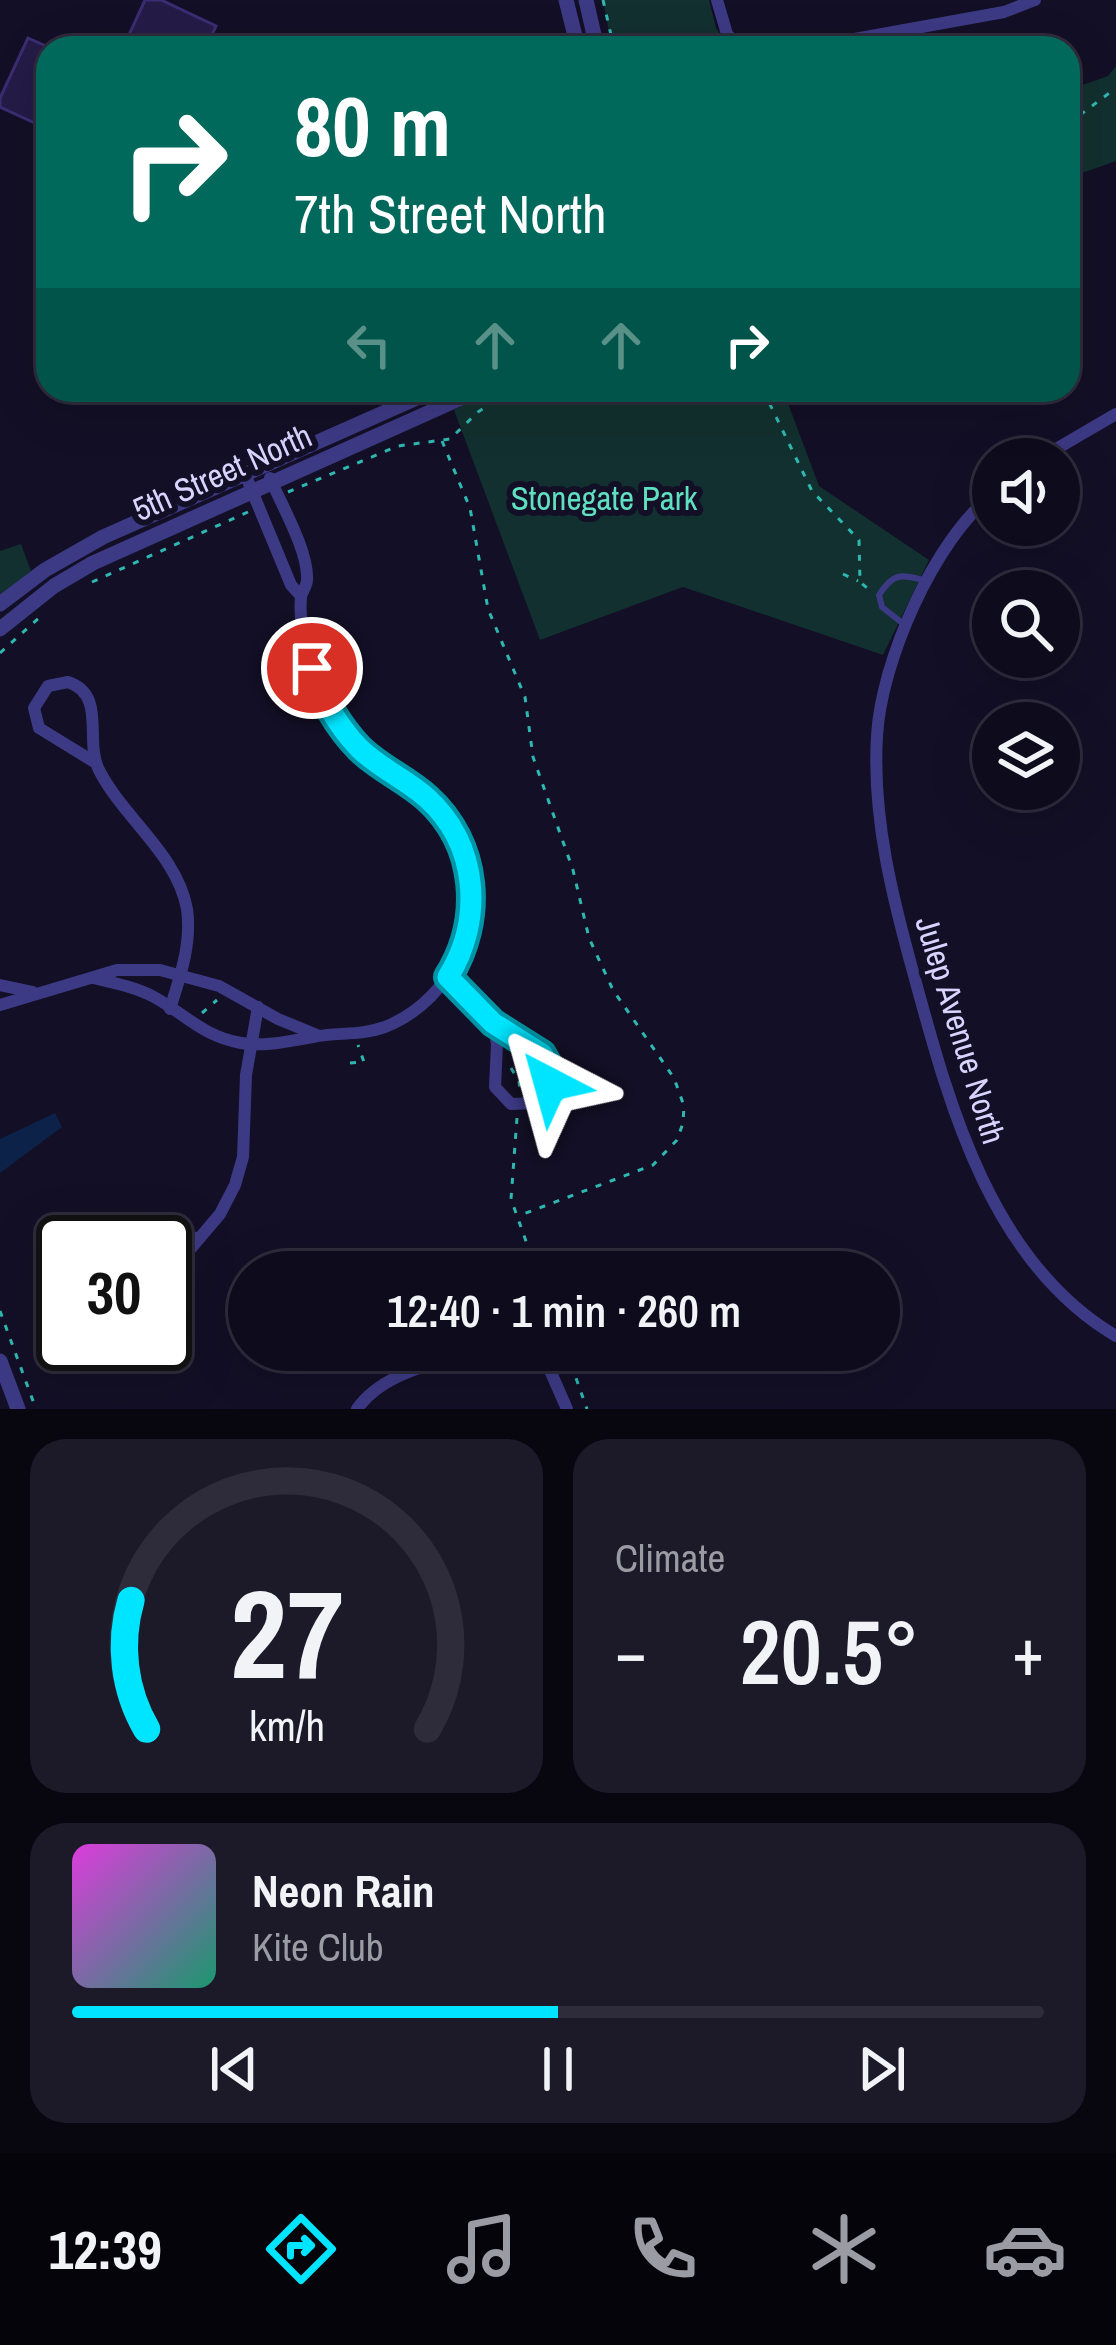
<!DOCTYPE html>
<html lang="en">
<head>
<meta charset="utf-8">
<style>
	body { margin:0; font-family:"Archivo Narrow",sans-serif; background:#1c1929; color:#f1f3f6; height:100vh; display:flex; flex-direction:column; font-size:45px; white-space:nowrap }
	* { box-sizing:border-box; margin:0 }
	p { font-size:39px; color:#9b9ba3 }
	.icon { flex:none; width:66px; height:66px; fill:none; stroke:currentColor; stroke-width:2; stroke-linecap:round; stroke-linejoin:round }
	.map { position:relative; height:1409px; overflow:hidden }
	.details { display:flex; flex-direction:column; gap:30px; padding:30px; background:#08060f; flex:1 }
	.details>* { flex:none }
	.guide { position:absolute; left:36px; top:36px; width:1044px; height:366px; border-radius:36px; box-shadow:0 12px 48px #0002,0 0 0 3px #2e2b3b; background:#00695c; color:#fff; overflow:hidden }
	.fabs { position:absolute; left:972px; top:438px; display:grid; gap:24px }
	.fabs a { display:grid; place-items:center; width:108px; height:108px; border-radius:50%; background:#0e0b1c; box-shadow:0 12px 48px #0002,0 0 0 3px #2e2b3b; font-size:60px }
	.speed { position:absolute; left:36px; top:1215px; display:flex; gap:24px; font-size:60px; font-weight:700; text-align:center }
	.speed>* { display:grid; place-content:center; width:156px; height:156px; border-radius:50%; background:#0e0b1c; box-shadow:0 12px 48px #0002,0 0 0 3px #2e2b3b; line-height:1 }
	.speed .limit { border:6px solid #111; border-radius:18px; background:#fff; color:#111 }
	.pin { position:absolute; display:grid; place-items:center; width:102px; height:102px; color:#fff; margin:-51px; border:6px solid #fff; border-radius:50%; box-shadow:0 3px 12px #0007 }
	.me { position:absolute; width:132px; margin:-66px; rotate:321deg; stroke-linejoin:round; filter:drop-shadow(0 0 9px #0008) }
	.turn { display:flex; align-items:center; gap:42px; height:252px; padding:0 60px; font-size:54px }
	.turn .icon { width:156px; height:156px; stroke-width:2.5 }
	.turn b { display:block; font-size:84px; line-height:102px }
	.lanes { display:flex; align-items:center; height:114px; padding:0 60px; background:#0003; justify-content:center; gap:60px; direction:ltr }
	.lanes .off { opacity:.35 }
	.big { font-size:90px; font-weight:600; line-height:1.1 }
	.details .card { flex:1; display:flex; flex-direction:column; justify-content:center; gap:18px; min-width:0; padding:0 42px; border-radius:36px; background:#1c1929 }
	.details .dial { align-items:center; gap:0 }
	.dial svg { height:312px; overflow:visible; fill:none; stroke:#2e2b3b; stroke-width:7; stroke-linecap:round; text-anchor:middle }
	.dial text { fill:#f1f3f6; stroke:none }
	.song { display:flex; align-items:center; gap:36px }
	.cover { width:144px; height:144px; border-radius:18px; background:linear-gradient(135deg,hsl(300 70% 55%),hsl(160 70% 35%)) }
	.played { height:12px; border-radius:6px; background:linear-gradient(90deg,#00e5ff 50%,#2e2b3b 50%) }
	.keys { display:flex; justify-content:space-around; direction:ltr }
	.heat { display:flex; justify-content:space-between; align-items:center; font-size:66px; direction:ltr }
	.details .tiles { flex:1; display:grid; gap:30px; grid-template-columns:1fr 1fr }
	.card:last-child { grid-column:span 2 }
	.trip { position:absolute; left:228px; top:1251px; width:672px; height:120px; border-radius:60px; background:#0e0b1c; box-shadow:0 12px 48px #0002,0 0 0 3px #2e2b3b; font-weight:600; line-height:120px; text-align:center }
	.dock { display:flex; height:192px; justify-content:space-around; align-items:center; background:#06040b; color:#9b9ba3 }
	.dock .icon { width:84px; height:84px }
	.dock .current { color:#00e5ff }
	.dock b { font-size:54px; color:#f1f3f6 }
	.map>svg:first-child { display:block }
	.green { fill:#12302f }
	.water { fill:#0c2248 }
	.building { fill:#241b47; stroke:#3b2d73; stroke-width:3 }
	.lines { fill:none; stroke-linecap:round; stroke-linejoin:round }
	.path { stroke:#2fb8b0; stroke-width:3; stroke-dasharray:6 9; stroke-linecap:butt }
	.service { stroke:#3d3a85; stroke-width:6 }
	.minor { stroke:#3d3a85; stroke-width:12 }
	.tertiary { stroke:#3d3a85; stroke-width:15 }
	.route-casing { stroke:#0095a6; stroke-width:30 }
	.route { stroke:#00e5ff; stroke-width:21 }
	.labels { text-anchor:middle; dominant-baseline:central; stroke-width:12; stroke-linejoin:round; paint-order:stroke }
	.street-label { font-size:33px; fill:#d9d4ff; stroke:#130f26 }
	.park-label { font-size:33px; fill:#5fe0c0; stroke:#130f26 }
</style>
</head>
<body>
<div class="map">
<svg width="1116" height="1409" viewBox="0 0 1116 1409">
	<rect width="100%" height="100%" fill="#130f26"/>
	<g class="green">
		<path d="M 603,0 L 709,0 L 716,28 L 729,48 L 612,48 Z"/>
		<path d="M 1116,66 L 1116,161 L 1068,178 L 1068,90 L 1108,76 Z"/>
		<path d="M 490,390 L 783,390 L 819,486 L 929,560 L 883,655 L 683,587 L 540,640 L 454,410 Z"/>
		<path d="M 21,544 L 31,571 L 0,595 L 0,551 Z"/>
	</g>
	<path class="water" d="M 55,1113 L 62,1127 L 0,1173 L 0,1139 Z"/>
	<g class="building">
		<path d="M 145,0 L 161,0 L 216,26 L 206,48 L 123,48 Z"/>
		<path d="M 28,38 L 48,47 L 48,129 L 0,107 L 0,98 Z"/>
	</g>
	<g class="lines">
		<g class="path">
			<path d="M 603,0 L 614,48"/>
			<path d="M 1068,124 L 1116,88"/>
			<path d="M 763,390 L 812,491 L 859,540 L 860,582 L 872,592"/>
			<path d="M 442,441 L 470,508 L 488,609 L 525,697 L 533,757 L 573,870 L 589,938 L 613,990 L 674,1078 L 684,1106 L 683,1123 L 677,1140 L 653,1165 L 518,1216"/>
			<path d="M 288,492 L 398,446 L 450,439 L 478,412 L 511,390"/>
			<path d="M 843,574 L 858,581"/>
			<path d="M 92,582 L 248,512"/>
			<path d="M 0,653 L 40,617"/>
			<path d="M 202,1013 L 217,1000"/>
			<path d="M 350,1063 L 364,1062 L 358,1045"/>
			<path d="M 511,1068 L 519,1081 L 520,1092"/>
			<path d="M 517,1118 L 511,1199 L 537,1272"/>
			<path d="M 0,1311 L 36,1409"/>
			<path d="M 566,1350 L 587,1409"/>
		</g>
		<path class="service" d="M 906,626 L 882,607 L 879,595 C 893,573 900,574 924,580"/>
		<g class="minor">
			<path d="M 717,0 L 727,34 L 740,48"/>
			<path d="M 805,48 L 1004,12 L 1035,0"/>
			<path d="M 1039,459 L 1116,414"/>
			<path d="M 245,474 L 291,585 L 301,596"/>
			<path d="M 993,494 C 934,540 881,662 877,736 C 872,818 893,900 915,979 C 950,1108 992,1263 1116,1336"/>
			<path d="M 96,763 L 39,728 L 34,708 L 48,686 L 68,682 C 107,695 84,740 99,770 C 124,819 177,854 187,909 C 192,943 180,977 170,1009"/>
			<path d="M 448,977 L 493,1023 L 547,1061 L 551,1084 L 535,1103 L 511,1104 L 495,1087 L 497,1044 L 493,1023"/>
			<path d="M 93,978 C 114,983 135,987 154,997 C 185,1014 204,1037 241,1043 C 267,1047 288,1041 313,1037 C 338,1032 360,1036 385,1027 C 455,999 491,916 461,846 C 433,779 362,771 326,703 C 311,673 298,631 301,597 C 302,591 307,586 307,580 C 309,552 281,504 270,478"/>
			<path d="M 0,985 L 33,992"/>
			<path d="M 0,1005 L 117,970 L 160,970 L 219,986 L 278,1019 L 317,1035"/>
			<path d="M 106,1242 L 129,1230 L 197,1238"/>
			<path d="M 165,1279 L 220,1214 L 235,1185 L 243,1157 L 246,1075 L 258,1007"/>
			<path d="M 526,1350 L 549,1368 L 567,1409"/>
			<path d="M 357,1409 C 382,1373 434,1364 474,1350"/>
		</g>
		<g class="tertiary">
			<path d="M 566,0 L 578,48"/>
			<path d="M 586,0 L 597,48"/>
			<path d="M 0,604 L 45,570 L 103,537 L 435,390"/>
			<path d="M 0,629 L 54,586 L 93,563 L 479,390"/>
			<path d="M 0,1361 L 18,1409"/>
		</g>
	</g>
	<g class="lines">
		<g class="route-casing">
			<path id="route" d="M 312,668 C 322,698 337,725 359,748 C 379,768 406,779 427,798 C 478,844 484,919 448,977 L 493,1023 L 542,1054 L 549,1066 L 550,1084"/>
		</g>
		<use href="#route" class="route"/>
	</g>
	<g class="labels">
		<g class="street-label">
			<text transform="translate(222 472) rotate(-24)">5th Street North</text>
			<text transform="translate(961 1030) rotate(73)">Julep Avenue North</text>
		</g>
		<g class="park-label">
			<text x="604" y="498">Stonegate Park</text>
		</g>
	</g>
</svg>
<div class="fabs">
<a><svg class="icon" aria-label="sound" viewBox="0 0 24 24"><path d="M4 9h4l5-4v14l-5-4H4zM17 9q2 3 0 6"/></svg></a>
<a><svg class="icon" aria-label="search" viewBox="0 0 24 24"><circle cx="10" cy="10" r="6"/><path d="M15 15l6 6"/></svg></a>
<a><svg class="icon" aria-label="layers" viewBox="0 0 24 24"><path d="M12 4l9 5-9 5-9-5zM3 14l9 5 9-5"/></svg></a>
</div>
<div class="speed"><div class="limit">30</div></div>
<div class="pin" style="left:312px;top:668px;background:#d93025"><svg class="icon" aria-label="arrive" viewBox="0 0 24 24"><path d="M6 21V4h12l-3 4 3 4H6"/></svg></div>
<svg class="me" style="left:550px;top:1084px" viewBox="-20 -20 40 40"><path d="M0-17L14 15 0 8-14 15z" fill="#00e5ff" stroke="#fff" stroke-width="4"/></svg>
<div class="trip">12:40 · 1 min · 260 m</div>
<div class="guide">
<div class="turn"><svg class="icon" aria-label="right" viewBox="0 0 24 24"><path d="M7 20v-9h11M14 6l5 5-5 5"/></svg><div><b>80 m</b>7th Street North</div></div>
<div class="lanes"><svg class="icon off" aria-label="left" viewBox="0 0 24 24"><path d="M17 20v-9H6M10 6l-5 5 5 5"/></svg><svg class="icon off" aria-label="ahead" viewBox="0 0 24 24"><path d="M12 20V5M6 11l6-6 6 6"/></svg><svg class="icon off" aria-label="ahead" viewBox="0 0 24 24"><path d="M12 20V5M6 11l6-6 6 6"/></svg><svg class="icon" aria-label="right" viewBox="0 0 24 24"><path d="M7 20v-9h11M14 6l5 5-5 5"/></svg></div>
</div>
</div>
<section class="details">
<div class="tiles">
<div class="card dial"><svg viewBox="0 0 100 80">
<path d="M14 69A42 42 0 1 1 86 69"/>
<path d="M14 69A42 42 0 0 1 10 36" stroke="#00e5ff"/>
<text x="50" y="56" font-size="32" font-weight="700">27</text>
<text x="50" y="72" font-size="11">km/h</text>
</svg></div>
<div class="card"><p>Climate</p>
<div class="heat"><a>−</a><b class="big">20.5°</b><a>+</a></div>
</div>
<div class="card">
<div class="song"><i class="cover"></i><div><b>Neon Rain</b><p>Kite Club</p></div></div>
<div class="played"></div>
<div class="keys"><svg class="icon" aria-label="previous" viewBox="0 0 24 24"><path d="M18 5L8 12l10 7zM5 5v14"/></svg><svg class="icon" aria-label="pause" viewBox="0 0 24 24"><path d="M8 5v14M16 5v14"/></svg><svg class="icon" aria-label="next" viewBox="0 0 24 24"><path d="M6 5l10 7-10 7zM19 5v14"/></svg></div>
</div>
</div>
</section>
<nav class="dock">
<b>12:39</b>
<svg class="icon current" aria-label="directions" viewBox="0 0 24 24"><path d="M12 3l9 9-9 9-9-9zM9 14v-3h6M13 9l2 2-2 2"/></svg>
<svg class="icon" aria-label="music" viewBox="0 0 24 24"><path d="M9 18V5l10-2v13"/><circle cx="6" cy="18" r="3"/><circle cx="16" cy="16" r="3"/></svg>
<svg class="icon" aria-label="phone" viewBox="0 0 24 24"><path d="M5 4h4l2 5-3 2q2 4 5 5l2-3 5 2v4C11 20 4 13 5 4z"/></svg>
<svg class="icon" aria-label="climate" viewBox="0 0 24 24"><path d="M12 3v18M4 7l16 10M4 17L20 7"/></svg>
<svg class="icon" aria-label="car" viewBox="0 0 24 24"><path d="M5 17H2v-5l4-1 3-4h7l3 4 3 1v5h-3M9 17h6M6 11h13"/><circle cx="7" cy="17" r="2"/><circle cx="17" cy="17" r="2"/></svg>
</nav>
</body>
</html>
